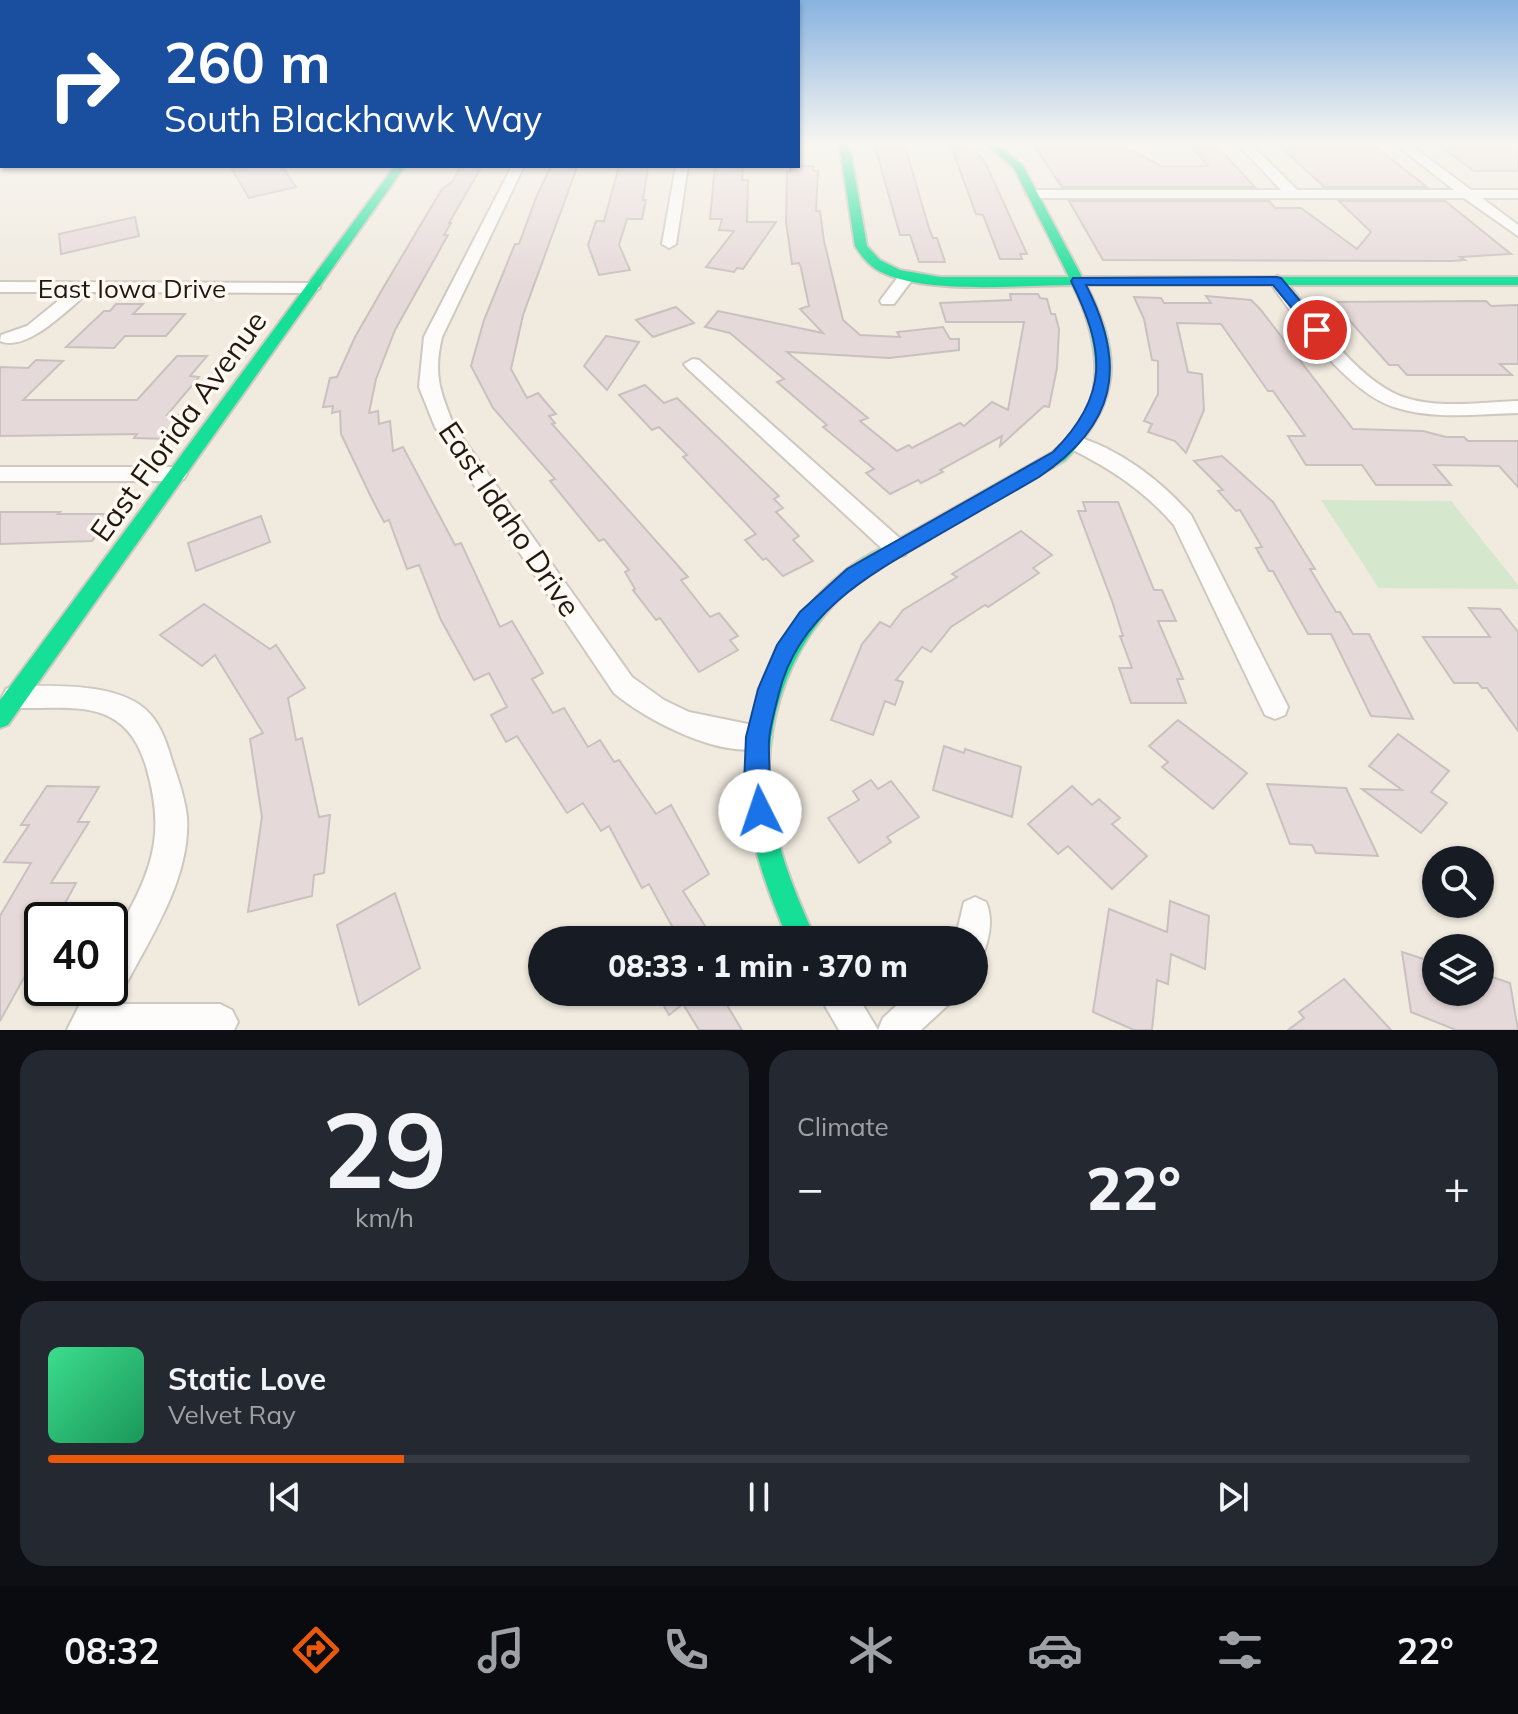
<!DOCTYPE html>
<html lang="en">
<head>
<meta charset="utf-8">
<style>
	body { margin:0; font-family:Mulish,sans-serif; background:#242831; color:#f1f3f6; height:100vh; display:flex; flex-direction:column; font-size:30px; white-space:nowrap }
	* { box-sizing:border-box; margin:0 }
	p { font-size:26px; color:#9ea1a6 }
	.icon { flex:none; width:44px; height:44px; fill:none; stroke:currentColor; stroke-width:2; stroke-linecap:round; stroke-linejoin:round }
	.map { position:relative; height:1030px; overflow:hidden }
	.panel { display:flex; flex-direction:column; gap:20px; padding:20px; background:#0d0f14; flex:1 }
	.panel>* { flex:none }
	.hud { position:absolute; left:0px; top:0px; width:800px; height:168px; box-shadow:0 2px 6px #0004; background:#1a4fa0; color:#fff; overflow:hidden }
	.fabs { position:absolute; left:1422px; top:846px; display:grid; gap:16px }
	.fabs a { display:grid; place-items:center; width:72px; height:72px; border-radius:50%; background:#171b24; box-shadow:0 2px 6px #0004; font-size:40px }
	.speed { position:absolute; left:24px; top:902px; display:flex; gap:16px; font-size:40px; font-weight:700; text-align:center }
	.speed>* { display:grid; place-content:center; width:104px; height:104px; border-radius:50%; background:#171b24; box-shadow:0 2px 6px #0004; line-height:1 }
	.speed .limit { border:4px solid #111; border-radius:12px; background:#fff; color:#111 }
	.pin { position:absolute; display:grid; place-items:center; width:68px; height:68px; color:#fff; margin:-34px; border:4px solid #fff; border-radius:50%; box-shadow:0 2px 8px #0007 }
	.me { position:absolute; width:88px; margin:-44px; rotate:356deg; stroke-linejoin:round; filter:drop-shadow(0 0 6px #0008) }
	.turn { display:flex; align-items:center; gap:28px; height:168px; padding:0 32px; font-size:36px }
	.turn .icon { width:104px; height:104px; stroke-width:2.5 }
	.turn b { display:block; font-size:56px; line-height:68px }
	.big { font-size:60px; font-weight:800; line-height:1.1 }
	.panel .tile { flex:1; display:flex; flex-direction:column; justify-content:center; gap:12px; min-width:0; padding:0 28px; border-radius:24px; background:#242831 }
	.panel .dial { align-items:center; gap:0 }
	.dial b { font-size:104px; line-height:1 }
	.song { display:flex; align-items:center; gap:24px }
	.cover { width:96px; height:96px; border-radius:12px; background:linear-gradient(135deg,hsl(150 70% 55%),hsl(150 70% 35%)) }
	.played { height:8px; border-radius:4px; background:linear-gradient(90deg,#ea580c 25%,#363941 25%) }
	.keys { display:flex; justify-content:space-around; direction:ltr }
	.heat { display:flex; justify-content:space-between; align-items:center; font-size:44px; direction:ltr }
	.panel .tiles { flex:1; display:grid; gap:20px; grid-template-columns:1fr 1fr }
	.tile:last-child { grid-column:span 2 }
	.trip { position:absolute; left:528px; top:926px; width:460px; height:80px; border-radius:40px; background:#171b24; box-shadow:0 2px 6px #0004; font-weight:800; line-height:80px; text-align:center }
	.tab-bar { display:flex; height:128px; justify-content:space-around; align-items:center; background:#090b0e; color:#9ea1a6 }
	.tab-bar .icon { width:56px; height:56px }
	.tab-bar .selected { color:#ea580c }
	.tab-bar b { font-size:36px; color:#f1f3f6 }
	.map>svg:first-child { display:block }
	.green { fill:#d5e7cd }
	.building { fill:#e6d9d9; stroke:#c9c1bf; stroke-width:2 }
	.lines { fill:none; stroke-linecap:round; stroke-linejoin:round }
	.street-casing { stroke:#cec8c0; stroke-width:4 }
	.fast-casing { stroke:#cec8c0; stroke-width:4 }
	.street { fill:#fdfcfa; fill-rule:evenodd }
	.fast { fill:#16e098; fill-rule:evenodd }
	.route { fill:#1a73e8; stroke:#114b97; stroke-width:2 }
	.labels { text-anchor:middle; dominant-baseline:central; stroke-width:7; stroke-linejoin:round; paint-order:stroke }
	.far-street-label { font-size:26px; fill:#1e1a13; stroke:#fff9f1 }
	.street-label { font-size:30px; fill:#1e1a13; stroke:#fff9f1 }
</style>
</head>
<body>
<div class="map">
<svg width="1518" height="1030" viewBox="0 0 1518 1030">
	<rect width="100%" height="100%" fill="#f0eadf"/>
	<path class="green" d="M 1321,500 L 1451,501 L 1518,585 L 1518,589 L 1379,588 Z"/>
	<g class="building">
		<path d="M 874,143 L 904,143 L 929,228 L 933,238 L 937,238 L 945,262 L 919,262 L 910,235 L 900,235 Z"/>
		<path d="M 950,143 L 976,151 L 986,164 L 1027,254 L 1020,254 L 1022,259 L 1000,259 L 983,215 L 976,214 Z"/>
		<path d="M 1051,143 L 1118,143 L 1161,166 L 1208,166 L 1189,143 L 1214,143 L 1255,187 L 1062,187 L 1034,146 Z"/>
		<path d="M 1277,143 L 1371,143 L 1427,187 L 1324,187 Z"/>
		<path d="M 1436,143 L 1518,143 L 1518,171 L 1474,171 Z"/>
		<path d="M 247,166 L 282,166 L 296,187 L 249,198 L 232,169 Z"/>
		<path d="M 461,166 L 482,166 L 449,223 L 451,223 L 444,235 L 448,235 L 395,330 L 376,379 L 369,413 L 378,411 L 379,424 L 390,421 L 393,451 L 403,447 L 455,545 L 461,543 L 500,627 L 512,621 L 543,673 L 532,679 L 553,713 L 564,708 L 588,747 L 600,740 L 614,762 L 619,760 L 656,814 L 671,805 L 709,874 L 683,891 L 714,940 L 656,940 L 673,928 L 649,884 L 642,888 L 609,826 L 601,831 L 583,803 L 567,813 L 517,736 L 506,742 L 491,715 L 507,707 L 489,673 L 474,680 L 441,620 L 419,565 L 407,569 L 389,520 L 384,522 L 371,497 L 341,434 L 340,411 L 332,413 L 333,406 L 323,407 L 330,378 L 337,377 L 355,337 L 386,283 L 442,189 L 452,182 Z"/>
		<path d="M 554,166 L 576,166 L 576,170 L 523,315 L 511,369 L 527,398 L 538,393 L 556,414 L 549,416 L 555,423 L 552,424 L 688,577 L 681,580 L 710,617 L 719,613 L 738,636 L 730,640 L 738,650 L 699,672 L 660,618 L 656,620 L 633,590 L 635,589 L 625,572 L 629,570 L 604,539 L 599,541 L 550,481 L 555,479 L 493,408 L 471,366 L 484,320 L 515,244 L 519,244 L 536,198 L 549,170 Z"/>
		<path d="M 619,166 L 648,166 L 643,200 L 646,200 L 642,219 L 627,219 L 619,245 L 630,270 L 599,275 L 588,245 L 596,221 L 604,221 Z"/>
		<path d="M 715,166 L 743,168 L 742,180 L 748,180 L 747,222 L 776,222 L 743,269 L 737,268 L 734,272 L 706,267 L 734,231 L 719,230 L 722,219 L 710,219 Z"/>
		<path d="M 790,166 L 813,166 L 814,171 L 818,171 L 816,211 L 820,211 L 824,241 L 843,320 L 860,335 L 900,337 L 897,332 L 943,327 L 950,339 L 959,339 L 959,350 L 889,358 L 787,352 L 868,418 L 860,421 L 897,451 L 909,445 L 912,448 L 960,423 L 964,426 L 992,402 L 1008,410 L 1024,322 L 946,322 L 940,303 L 1011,300 L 1010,294 L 1038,294 L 1040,298 L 1047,299 L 1051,314 L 1055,314 L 1059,329 L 1057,368 L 1049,407 L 1044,406 L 1000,446 L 1002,436 L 940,470 L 943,472 L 921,483 L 918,480 L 890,494 L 866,473 L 874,469 L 823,427 L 827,425 L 777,382 L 784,379 L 730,333 L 705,327 L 718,311 L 823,333 L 800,309 L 809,306 L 801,268 L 799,263 L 792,264 L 786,222 L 787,172 L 790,172 Z"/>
		<path d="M 1069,201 L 1269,201 L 1275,208 L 1301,208 L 1357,249 L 1371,232 L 1339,201 L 1445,201 L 1511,254 L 1460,257 L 1465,260 L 1452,261 L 1103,260 Z"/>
		<path d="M 135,217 L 139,236 L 61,254 L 59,234 Z"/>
		<path d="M 1206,296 L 1251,300 L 1260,309 L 1353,429 L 1423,431 L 1446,437 L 1464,437 L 1468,441 L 1518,441 L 1518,487 L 1499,466 L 1434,465 L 1451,485 L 1376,485 L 1362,465 L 1306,465 L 1288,436 L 1305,436 L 1273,391 L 1268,391 L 1221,324 L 1177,323 L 1188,372 L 1202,374 L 1204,410 L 1186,453 L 1175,441 L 1148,432 L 1152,424 L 1144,421 L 1158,394 L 1158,361 L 1152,360 L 1144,319 L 1134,297 L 1161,298 L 1164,303 L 1211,303 Z"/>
		<path d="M 1486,301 L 1491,306 L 1518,305 L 1518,364 L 1500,364 L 1512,375 L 1407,375 L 1398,365 L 1389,365 L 1333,302 Z"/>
		<path d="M 116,304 L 143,304 L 133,314 L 185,314 L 166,336 L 125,336 L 114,348 L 66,347 L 104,311 L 110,311 Z"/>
		<path d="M 676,307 L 694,323 L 653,337 L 636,320 Z"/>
		<path d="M 606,336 L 639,342 L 607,390 L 584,366 Z"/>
		<path d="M 177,356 L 207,356 L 190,376 L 199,377 L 167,415 L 188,415 L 169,439 L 134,438 L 137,434 L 0,436 L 0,367 L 28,368 L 36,360 L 63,361 L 23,400 L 137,400 Z"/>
		<path d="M 645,385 L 664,403 L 677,398 L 779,496 L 774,499 L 783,508 L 776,512 L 799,536 L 793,540 L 813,561 L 783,576 L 766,558 L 763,560 L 745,540 L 756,534 L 683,457 L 687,455 L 659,427 L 652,430 L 619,395 Z"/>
		<path d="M 1222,456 L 1273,502 L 1315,569 L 1310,569 L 1336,612 L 1340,612 L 1353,634 L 1369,634 L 1413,719 L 1371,716 L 1331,634 L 1308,634 L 1273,571 L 1269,571 L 1256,548 L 1262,547 L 1240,510 L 1236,511 L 1218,491 L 1223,490 L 1194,461 Z"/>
		<path d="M 1083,502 L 1118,502 L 1154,590 L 1162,590 L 1176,621 L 1158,621 L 1183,679 L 1177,679 L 1186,703 L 1131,703 L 1119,668 L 1132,668 L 1120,636 L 1123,636 L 1112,601 L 1078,511 L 1086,511 Z"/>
		<path d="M 0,512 L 60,512 L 58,514 L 112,514 L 92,541 L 0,544 Z"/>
		<path d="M 261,516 L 270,542 L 196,571 L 188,543 Z"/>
		<path d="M 1021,531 L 1052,555 L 1033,568 L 1039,573 L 988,607 L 985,605 L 951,627 L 931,652 L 922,647 L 896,680 L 903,682 L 895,705 L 885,701 L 873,735 L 831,720 L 862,644 L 880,622 L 890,627 L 903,610 L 957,577 L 952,574 Z"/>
		<path d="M 204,604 L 270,649 L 276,645 L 305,688 L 288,698 L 296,740 L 302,738 L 319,817 L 330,815 L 324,873 L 314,875 L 312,896 L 248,912 L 262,817 L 250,739 L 263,733 L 215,655 L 202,666 L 160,635 Z"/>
		<path d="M 1469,608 L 1500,609 L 1518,632 L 1518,731 L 1487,688 L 1482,688 L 1478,683 L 1454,683 L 1423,637 L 1490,637 Z"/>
		<path d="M 1178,720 L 1247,773 L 1213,809 L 1162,767 L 1168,762 L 1149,746 Z"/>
		<path d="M 1398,734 L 1449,771 L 1431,792 L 1447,803 L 1421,833 L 1362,789 L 1402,790 L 1369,766 Z"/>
		<path d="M 944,746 L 964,753 L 965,749 L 1021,767 L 1012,817 L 933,790 Z"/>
		<path d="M 871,780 L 878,789 L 891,781 L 919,817 L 887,837 L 891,842 L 859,863 L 828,818 L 859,800 L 853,791 Z"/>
		<path d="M 1267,784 L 1346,788 L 1378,856 L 1316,853 L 1312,845 L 1290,844 Z"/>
		<path d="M 47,786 L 99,787 L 78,822 L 89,822 L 51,883 L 76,883 L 56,920 L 42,920 L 42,945 L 0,1021 L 0,916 L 31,863 L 4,862 L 29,825 L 21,825 Z"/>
		<path d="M 1072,786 L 1092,805 L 1099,799 L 1120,818 L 1112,824 L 1147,856 L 1112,889 L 1068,846 L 1058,854 L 1028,824 Z"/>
		<path d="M 395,893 L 420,968 L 359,1005 L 337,925 Z"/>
		<path d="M 1170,901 L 1209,916 L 1205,969 L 1171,954 L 1168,984 L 1157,980 L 1152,1030 L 1134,1030 L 1093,1012 L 1109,909 L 1167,932 Z"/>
		<path d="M 1402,952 L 1436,963 L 1436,992 L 1480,992 L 1480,973 L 1510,983 L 1518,1030 L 1456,1030 L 1411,1012 Z"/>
		<path d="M 1344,979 L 1391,1030 L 1288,1030 L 1304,1018 L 1299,1012 Z"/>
		<path d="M 656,992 L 719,992 L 742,1030 L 699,1030 L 683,1004 L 669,1015 Z"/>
	</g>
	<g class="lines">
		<g class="street-casing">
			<g id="street">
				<path d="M 1237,143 L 1250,143 L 1297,190 L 1454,190 L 1394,143 L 1408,143 L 1471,190 L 1518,190 L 1518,198 L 1482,198 L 1518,225 L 1518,236 L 1464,198 L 1033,198 L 1026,194 L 1033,190 L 1281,190 Z"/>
				<path d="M 512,166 L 524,166 L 442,337 C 433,374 440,392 454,426 L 632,677 L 664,700 L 689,712 L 768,728 L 772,737 L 768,746 C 725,762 646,720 614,693 L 435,427 L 419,387 L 424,337 Z"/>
				<path d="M 676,166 L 688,166 L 676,244 L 669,248 L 662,244 Z"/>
				<path d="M 907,271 L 915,276 L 894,304 L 882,304 L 880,301 L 882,298 L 901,273 Z"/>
				<path d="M 1277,276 L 1283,278 C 1314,316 1358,383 1406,398 C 1440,409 1483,402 1518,401 L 1518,413 C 1478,414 1433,420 1394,407 C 1346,391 1298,322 1269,281 Z"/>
				<path d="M 0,282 L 312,283 L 320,288 L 312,293 L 89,292 C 69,308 27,353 0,341 L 1,335 L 27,326 L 69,292 L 0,292 Z"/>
				<path d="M 693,359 L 699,360 L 905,543 L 908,549 L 905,555 L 897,557 L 889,555 L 687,368 L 684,364 Z"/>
				<path d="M 1074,436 C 1119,448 1161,481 1191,515 L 1288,707 L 1285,715 L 1275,719 L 1265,715 L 1174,525 C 1144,490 1108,467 1067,447 L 1064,442 Z"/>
				<path d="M 0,467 L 177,467 L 184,469 L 187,474 L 184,479 L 177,481 L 0,481 Z"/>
				<path d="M 15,686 C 54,686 122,682 150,714 C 162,727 168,747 173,764 C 179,781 185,799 187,817 C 191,884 143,947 116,1004 L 220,1004 L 232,1010 L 238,1022 L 234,1030 L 67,1030 L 88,988 L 110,988 C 110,975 107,957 110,945 C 114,932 125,919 131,907 C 158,856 162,821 146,766 C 125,697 75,709 15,708 L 6,705 L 2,697 L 6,689 Z"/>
				<path d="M 975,897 L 986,902 C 993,918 990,935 984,952 L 974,956 L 974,940 L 955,940 L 964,902 Z"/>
				<path d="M 817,992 L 855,992 L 878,1030 L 883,1018 L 911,992 L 954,992 L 949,1004 L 921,1030 L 839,1030 Z"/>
			</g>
		</g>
		<g class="fast-casing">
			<g id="fast">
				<path d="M 839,143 L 849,143 L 867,246 L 880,260 L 900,270 L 940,277 L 1069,277 L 1014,168 L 985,143 L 996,143 L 1023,166 L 1082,277 L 1518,277 L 1518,285 L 1086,285 C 1123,355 1121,403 1065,460 C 1018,488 970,515 923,543 C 903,555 878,565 860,580 C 781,644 752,746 779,843 C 788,877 802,908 816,940 L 788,940 C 775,908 762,876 754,842 C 729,741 764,635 846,570 C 865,555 889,545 910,533 C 958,506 1005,479 1053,452 C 1060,445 1069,438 1076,430 C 1109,387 1094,328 1073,285 C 1020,285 928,295 881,272 C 869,266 862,257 855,246 Z"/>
				<path d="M 395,166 L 405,166 L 8,725 L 0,728 L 0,700 Z"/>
			</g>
		</g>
		<use href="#street" class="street"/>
		<use href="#fast" class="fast"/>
	</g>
	<linearGradient id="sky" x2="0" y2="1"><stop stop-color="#88b3e0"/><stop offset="0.5" stop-color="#f8f6f1"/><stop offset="1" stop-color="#f8f6f1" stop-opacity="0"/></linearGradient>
	<rect width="1518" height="287" fill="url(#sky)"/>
	<path class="route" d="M 1277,277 L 1281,278 L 1322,327 L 1322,333 L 1312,333 L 1273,285 L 1086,285 C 1128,367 1116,425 1039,477 C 1004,497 968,518 933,538 C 868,575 798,614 779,693 C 775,709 770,726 769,741 C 768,759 773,808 768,820 L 760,823 L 751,820 L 744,785 L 746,737 L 758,689 L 777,645 L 800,612 L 847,569 L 1053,452 C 1110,395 1105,350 1071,281 L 1073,278 Z"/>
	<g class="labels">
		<g class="far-street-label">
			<text x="132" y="288">East Iowa Drive</text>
		</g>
		<g class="street-label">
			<text transform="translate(178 426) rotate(-54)">East Florida Avenue</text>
			<text transform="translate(510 519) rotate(56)">East Idaho Drive</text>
		</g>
	</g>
</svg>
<div class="fabs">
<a><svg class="icon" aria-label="search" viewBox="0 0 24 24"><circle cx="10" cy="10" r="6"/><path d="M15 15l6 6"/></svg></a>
<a><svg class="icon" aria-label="layers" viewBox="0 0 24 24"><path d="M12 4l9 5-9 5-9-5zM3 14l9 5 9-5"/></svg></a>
</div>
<div class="speed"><div class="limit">40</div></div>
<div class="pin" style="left:1317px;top:330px;background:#d93025"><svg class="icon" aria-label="arrive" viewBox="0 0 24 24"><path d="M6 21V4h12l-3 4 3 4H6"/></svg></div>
<svg class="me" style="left:760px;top:811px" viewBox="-20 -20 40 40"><circle r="19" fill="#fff"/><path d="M0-13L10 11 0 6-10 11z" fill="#1a73e8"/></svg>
<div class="trip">08:33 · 1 min · 370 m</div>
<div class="hud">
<div class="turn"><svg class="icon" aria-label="right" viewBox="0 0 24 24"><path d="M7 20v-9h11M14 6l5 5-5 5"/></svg><div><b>260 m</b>South Blackhawk Way</div></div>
</div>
</div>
<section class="panel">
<div class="tiles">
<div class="tile dial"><b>29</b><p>km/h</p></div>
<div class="tile"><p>Climate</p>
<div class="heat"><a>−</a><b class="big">22°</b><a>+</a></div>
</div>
<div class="tile">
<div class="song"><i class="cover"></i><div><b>Static Love</b><p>Velvet Ray</p></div></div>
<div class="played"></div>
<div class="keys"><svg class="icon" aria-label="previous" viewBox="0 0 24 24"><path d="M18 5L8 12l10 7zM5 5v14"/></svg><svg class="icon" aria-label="pause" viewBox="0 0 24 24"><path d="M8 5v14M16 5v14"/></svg><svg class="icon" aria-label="next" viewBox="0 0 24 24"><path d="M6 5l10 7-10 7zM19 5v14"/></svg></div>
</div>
</div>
</section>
<nav class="tab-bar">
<b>08:32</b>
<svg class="icon selected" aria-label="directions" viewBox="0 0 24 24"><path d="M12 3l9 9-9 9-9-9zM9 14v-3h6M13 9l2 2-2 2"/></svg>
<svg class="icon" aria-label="music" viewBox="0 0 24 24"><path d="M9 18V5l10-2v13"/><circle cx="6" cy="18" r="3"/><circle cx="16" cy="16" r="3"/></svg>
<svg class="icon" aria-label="phone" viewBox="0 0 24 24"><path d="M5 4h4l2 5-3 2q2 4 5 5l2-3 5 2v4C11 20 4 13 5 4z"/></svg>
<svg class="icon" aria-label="climate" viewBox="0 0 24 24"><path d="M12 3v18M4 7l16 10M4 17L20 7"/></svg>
<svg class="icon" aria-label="car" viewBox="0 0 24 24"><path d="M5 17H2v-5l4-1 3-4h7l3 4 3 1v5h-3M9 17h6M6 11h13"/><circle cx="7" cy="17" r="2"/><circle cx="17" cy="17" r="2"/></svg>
<svg class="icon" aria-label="filters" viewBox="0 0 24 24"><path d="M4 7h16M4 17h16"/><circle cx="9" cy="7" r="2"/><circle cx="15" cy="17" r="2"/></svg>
<b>22°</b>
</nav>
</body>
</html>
